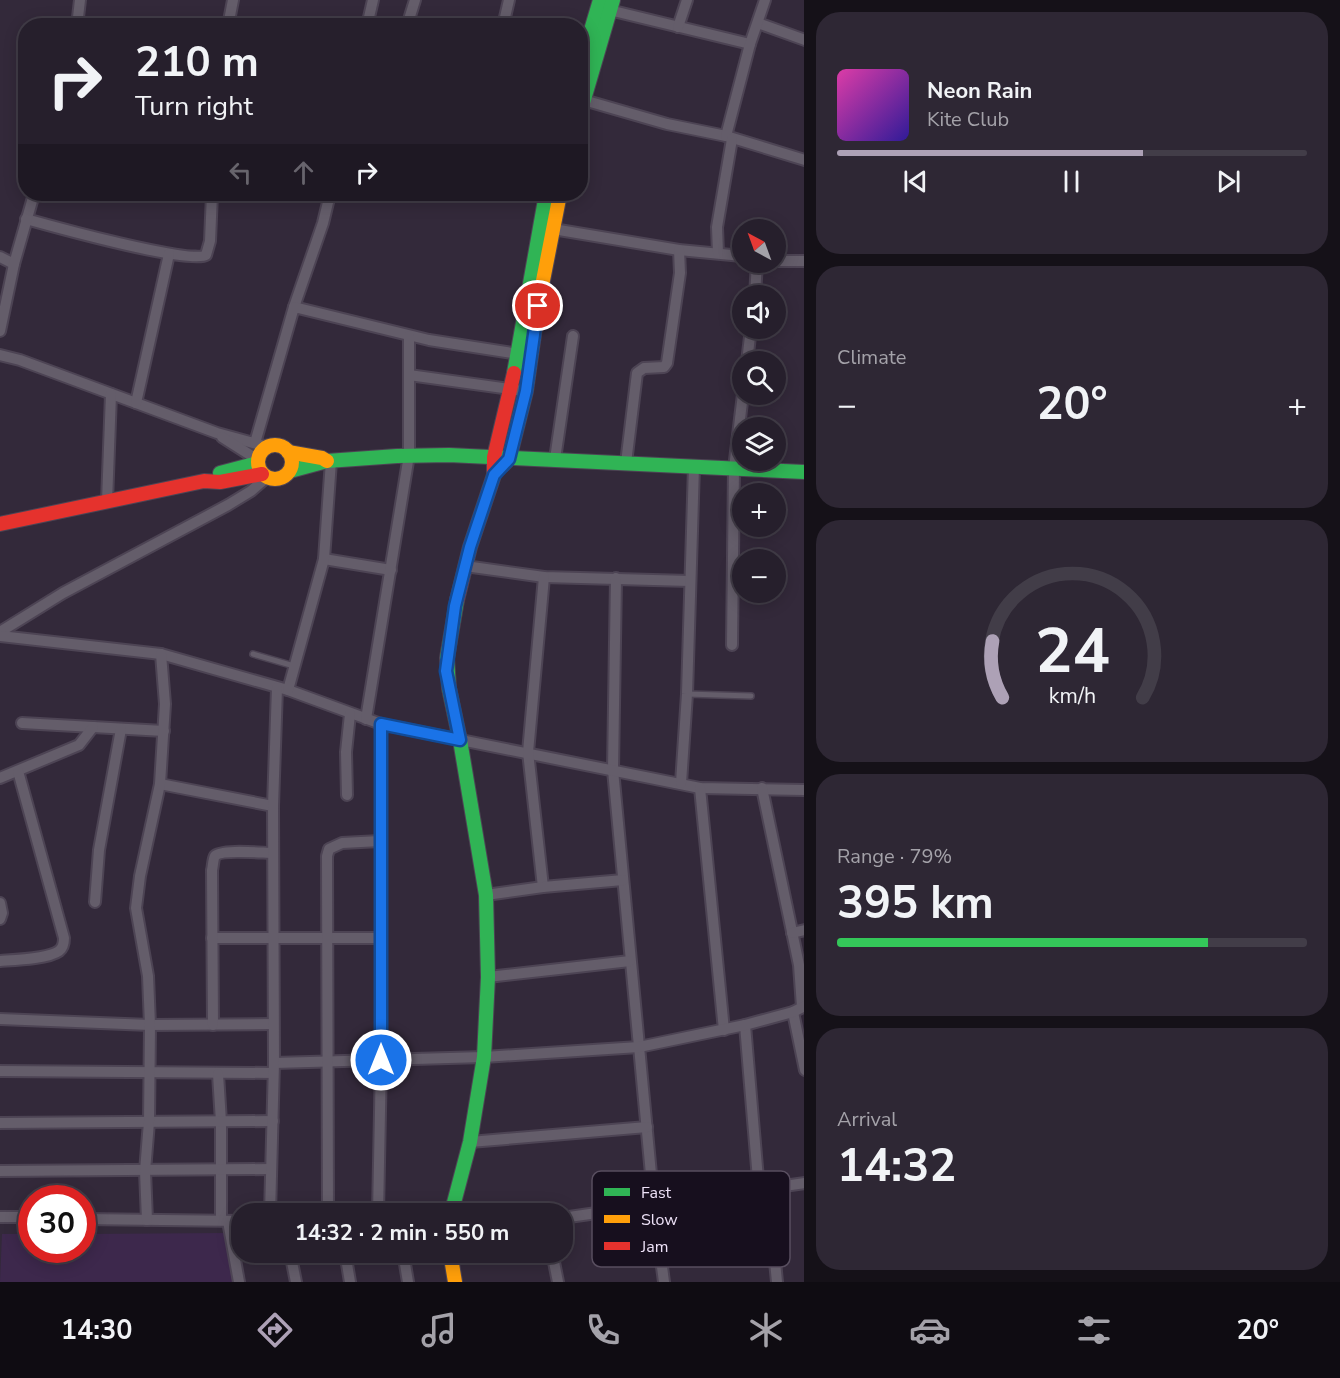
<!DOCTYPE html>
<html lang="en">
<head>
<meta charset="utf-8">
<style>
	body { margin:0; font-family:"Nunito Sans",sans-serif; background:#2e2734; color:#f1f3f6; height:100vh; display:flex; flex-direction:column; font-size:22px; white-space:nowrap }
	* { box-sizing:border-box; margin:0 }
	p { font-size:20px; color:#a4a2a9 }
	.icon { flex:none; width:33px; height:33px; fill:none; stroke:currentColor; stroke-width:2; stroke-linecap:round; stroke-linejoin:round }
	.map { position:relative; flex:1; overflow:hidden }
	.drawer { display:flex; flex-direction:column; gap:12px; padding:12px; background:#151118; width:536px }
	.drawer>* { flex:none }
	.top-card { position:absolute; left:18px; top:18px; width:570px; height:183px; border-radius:24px; box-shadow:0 3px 15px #0003,0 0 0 2px #423d48; background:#261f2c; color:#f1f3f6; overflow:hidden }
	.needle { width:39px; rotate:319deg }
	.controls { position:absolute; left:732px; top:219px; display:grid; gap:12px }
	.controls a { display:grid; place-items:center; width:54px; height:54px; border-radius:50%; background:#261f2c; box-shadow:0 3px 15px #0003,0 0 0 2px #423d48; font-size:30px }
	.speed { position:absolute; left:18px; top:1185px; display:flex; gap:12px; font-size:30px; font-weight:700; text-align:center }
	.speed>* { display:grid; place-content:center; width:78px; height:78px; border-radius:50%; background:#261f2c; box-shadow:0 3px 15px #0003,0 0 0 2px #423d48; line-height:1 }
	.speed .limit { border:9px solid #d22; background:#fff; color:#111 }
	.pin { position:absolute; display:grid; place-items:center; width:51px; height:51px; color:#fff; margin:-26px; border:3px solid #fff; border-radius:50%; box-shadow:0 2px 6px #0007 }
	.me { position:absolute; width:66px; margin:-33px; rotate:0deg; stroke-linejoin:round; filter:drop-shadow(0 0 4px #0008) }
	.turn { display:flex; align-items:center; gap:21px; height:126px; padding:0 18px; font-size:27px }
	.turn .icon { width:78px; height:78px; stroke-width:2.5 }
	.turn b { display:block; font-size:42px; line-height:51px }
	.lanes { display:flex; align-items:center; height:57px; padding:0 18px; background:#0003; justify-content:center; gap:30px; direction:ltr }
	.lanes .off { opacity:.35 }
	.big { font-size:45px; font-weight:700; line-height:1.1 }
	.drawer .widget { flex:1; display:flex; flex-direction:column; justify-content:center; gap:9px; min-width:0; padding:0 21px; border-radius:24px; background:#2e2734 }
	.drawer .dial { align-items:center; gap:0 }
	.dial svg { height:156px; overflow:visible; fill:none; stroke:#423d48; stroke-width:7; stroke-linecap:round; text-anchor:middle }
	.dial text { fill:#f1f3f6; stroke:none }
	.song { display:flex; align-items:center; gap:18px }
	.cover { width:72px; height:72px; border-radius:9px; background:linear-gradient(135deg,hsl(320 70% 55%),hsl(250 70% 35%)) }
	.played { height:6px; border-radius:3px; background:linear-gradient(90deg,#ada1b6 65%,#423d48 65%) }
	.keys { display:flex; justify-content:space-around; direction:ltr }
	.heat { display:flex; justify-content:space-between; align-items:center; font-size:33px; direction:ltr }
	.charge { height:9px; border-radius:4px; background:linear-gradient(90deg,#34c759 79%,#423d48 0) }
	.trip { position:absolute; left:231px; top:1203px; width:342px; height:60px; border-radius:24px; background:#261f2c; box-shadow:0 3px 15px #0003,0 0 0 2px #423d48; font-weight:700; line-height:60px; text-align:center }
	.dock { display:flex; height:96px; justify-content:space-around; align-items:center; background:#0f0c12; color:#a4a2a9 }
	.dock .icon { width:42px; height:42px }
	.dock .on { color:#ada1b6 }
	.dock b { font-size:27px; color:#f1f3f6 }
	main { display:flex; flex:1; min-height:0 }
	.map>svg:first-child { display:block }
	.built { fill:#3d284c }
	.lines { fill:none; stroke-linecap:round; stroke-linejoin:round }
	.lane-casing { stroke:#4d4454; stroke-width:8 }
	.street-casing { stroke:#4d4454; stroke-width:14 }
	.fast-casing { stroke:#4d4454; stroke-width:16 }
	.slow-casing { stroke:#4d4454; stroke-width:16 }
	.jam-casing { stroke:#4d4454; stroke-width:16 }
	.lane { stroke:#645d6a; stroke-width:5 }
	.street { stroke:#645d6a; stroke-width:10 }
	.fast { stroke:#30b455; stroke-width:14 }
	.slow { stroke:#ff9f0a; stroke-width:14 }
	.jam { stroke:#e5322d; stroke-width:14 }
	.route-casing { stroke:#114b97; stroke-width:15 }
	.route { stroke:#1a73e8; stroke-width:10 }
	.key { fill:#170f1e; stroke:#584e5f; stroke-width:1.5 }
	.key-label { font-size:16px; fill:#eee2f8 }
</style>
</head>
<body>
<main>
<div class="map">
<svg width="805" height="1282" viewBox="0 0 805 1282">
	<rect width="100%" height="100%" fill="#33293a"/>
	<path class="built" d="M 225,1233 L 234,1282 L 0,1282 L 2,1234 L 31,1234 L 32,1250 L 82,1250 L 83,1234 Z"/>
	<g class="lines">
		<g class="lane-casing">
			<g id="lane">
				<path d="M 253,654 L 294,666"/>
				<path d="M 687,694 L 751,696"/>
			</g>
		</g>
		<g class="street-casing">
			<g id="street">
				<path d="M 605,9 L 750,44"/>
				<path d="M 758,23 L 805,40"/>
				<path d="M 77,26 L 80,0"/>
				<path d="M 228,26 L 233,0"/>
				<path d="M 367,26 L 373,0"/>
				<path d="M 407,26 L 415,0"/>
				<path d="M 503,26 L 509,0"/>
				<path d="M 678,27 L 687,0"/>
				<path d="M 580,99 L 667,124 L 726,136 L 805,160"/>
				<path d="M 726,136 L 750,44 L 765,0"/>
				<path d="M 26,219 C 51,226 192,265 206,255 L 210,241 L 212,194"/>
				<path d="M 547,228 L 679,250 L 742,256"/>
				<path d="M 718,253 L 717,227 L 732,139"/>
				<path d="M 0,257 L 14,264"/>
				<path d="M 776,261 L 805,261"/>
				<path d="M 755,296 L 757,262"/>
				<path d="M 294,307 L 323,223 L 330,194"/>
				<path d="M 0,331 L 14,264 L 34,194"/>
				<path d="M 0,355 L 20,360 L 217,433 L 268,447"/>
				<path d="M 747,362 L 751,328"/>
				<path d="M 409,375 L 517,390"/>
				<path d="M 136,403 L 169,254"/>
				<path d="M 222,437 L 258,460"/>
				<path d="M 255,443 L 294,307 L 429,340 L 519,354"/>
				<path d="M 555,459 L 573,336"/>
				<path d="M 626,463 L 637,373 L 644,368 L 664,367 L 667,363 L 680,273 L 679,250"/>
				<path d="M 107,502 L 111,394"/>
				<path d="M 324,559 L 391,570"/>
				<path d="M 465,566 L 544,577 L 690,581"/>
				<path d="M 616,578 L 613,770 L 654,1206 L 664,1282"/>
				<path d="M 0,632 L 63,593 L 228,505 L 251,491 L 267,477"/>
				<path d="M 0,636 L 161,654 L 288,690 L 381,724 L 700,788 L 805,790"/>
				<path d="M 732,645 L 734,468 L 743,394"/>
				<path d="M 288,690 L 324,559 L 331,461"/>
				<path d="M 366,719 L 409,455 L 409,336"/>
				<path d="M 22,723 L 164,731"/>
				<path d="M 0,778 L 79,745 L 93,727"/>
				<path d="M 681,783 L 687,694 L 694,466"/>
				<path d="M 160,784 L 273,806"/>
				<path d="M 700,788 L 724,1030"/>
				<path d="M 762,788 L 799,965 L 802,1007"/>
				<path d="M 347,795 L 346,752 L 350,714"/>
				<path d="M 543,887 L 528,752 L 544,577"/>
				<path d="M 486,895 L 543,887 L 623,880"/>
				<path d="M 95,902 L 99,850 L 121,729"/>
				<path d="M 0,903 L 2,913 L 0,919"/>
				<path d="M 792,933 L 805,930"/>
				<path d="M 212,938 L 381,938"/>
				<path d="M 0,961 C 14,960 48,959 59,951 C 63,948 64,944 64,938 L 18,771"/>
				<path d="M 488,977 L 630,961"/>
				<path d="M 793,1012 L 805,1070"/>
				<path d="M 0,1019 L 150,1025 L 273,1024"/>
				<path d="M 213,1025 L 212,870 C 213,867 213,859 215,856 C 221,849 263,853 273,853"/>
				<path d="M 745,1025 L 759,1191"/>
				<path d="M 274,1063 L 484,1057 L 639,1047 L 745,1025 L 793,1012 L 805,1006"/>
				<path d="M 0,1071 L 273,1073"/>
				<path d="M 218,1074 L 221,1122 L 221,1220"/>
				<path d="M 0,1123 L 273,1121"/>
				<path d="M 470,1142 L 647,1127"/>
				<path d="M 0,1171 L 271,1169"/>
				<path d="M 768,1189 L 777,1282"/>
				<path d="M 270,1214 L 274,1063 L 273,806 L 277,688"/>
				<path d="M 328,1214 L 327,856 L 329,849 L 342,843 L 380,841"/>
				<path d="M 378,1214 L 381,1060 L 381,724"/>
				<path d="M 0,1217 L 32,1217"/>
				<path d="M 562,1218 L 805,1183"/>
				<path d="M 82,1219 L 242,1221"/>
				<path d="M 147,1220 L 145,1171 L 149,1122 L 150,1025 L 148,976 L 136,908 L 140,876 L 160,784 L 165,704 L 161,654"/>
				<path d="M 228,1221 L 239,1282"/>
				<path d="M 290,1252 L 296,1282"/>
				<path d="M 345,1252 L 350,1282"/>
				<path d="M 403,1252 L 408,1282"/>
				<path d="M 552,1252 L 558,1282"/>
			</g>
		</g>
		<g class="fast-casing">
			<g id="fast">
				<path d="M 580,67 L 600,0"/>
				<path d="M 580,113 L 613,0"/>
				<path d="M 514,373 L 546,194"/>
				<path d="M 290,471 L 327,461 L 397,456 L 449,455 L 805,472"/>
				<path d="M 220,473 L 258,463"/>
				<path d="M 451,1214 L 470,1142 L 484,1057 L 488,977 L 486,895 L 460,740 L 449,688 L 447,658 L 457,600"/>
			</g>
		</g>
		<g class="slow-casing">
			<g id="slow">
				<circle cx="275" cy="462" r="17"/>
				<path d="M 288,452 L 322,458 L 327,461"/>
				<path d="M 503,465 L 509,459 L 526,391 L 538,306 L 560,194"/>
				<path d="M 450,1252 L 455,1282"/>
			</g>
		</g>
		<g class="jam-casing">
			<g id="jam">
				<path d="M 0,524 L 204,481 L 220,482 L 262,474"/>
				<path d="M 457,600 L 470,547 L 494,475 L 494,457 L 514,373"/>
			</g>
		</g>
		<use href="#lane" class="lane"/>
		<use href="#street" class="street"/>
		<use href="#fast" class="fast"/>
		<use href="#slow" class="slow"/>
		<use href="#jam" class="jam"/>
	</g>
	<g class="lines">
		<g class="route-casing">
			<path id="route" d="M 381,1060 L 381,724 L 460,740 L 446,671 L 455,606 L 470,547 L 494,475 L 509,459 L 526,391 L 538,306"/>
		</g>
		<use href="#route" class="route"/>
	</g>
	<rect x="592" y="1171" width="198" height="96" rx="9" class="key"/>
	<rect x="604" y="1188" width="26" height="8" fill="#30b455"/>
	<rect x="604" y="1215" width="26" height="8" fill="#ff9f0a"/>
	<rect x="604" y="1242" width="26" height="8" fill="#e5322d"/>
	<g class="key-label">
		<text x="641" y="1198">Fast</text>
		<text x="641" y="1225">Slow</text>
		<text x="641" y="1252">Jam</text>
	</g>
</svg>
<div class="controls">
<a><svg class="needle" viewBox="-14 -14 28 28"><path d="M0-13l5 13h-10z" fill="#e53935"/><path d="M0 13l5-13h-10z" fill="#a4a2a9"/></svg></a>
<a><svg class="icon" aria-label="sound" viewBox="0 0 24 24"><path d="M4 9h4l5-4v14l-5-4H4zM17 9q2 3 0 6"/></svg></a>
<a><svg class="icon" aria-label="search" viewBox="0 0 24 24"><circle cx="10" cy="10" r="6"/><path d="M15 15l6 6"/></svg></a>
<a><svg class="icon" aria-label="layers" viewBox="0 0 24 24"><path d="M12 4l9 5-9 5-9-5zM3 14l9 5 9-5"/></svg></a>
<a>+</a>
<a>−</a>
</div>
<div class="speed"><div class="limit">30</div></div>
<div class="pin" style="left:538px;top:306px;background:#d93025"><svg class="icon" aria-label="arrive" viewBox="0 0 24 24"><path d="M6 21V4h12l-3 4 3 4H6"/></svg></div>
<svg class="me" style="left:381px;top:1060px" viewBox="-20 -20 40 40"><circle r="17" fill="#1a73e8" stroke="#fff" stroke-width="3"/><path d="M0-11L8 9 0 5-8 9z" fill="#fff"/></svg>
<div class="trip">14:32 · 2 min · 550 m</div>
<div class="top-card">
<div class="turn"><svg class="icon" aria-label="right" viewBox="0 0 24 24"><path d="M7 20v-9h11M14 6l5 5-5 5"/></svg><div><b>210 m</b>Turn right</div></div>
<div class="lanes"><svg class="icon off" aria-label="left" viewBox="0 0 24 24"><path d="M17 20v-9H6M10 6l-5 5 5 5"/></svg><svg class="icon off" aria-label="ahead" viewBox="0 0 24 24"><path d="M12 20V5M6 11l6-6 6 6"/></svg><svg class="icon" aria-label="right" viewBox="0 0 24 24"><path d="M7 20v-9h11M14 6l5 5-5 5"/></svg></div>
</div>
</div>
<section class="drawer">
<div class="widget">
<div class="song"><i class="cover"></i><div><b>Neon Rain</b><p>Kite Club</p></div></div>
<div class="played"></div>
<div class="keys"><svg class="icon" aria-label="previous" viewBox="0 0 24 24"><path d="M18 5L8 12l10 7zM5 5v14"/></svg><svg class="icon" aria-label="pause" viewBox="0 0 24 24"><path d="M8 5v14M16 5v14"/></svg><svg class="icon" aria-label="next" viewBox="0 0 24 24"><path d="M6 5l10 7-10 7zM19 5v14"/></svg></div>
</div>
<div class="widget"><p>Climate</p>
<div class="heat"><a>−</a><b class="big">20°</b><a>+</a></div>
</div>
<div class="widget dial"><svg viewBox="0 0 100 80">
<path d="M14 69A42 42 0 1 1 86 69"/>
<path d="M14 69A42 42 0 0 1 9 40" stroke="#ada1b6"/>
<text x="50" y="56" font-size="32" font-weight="700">24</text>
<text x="50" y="72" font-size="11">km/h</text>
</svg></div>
<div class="widget"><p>Range · 79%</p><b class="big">395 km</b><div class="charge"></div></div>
<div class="widget"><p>Arrival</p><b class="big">14:32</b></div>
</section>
</main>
<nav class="dock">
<b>14:30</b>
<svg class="icon on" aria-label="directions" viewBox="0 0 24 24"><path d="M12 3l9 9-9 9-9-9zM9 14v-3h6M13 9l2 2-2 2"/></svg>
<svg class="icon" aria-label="music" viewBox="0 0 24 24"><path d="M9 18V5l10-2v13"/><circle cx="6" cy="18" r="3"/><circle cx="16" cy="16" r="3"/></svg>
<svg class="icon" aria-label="phone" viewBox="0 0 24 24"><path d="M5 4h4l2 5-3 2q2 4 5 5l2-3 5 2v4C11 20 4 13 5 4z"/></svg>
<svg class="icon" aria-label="climate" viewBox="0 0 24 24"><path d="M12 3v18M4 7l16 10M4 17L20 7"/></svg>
<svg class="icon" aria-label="car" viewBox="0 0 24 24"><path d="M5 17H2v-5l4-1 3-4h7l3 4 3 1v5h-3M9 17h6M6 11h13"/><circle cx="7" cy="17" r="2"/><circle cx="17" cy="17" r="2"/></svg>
<svg class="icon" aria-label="filters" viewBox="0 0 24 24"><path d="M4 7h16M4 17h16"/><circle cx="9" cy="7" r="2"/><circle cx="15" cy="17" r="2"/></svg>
<b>20°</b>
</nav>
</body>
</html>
